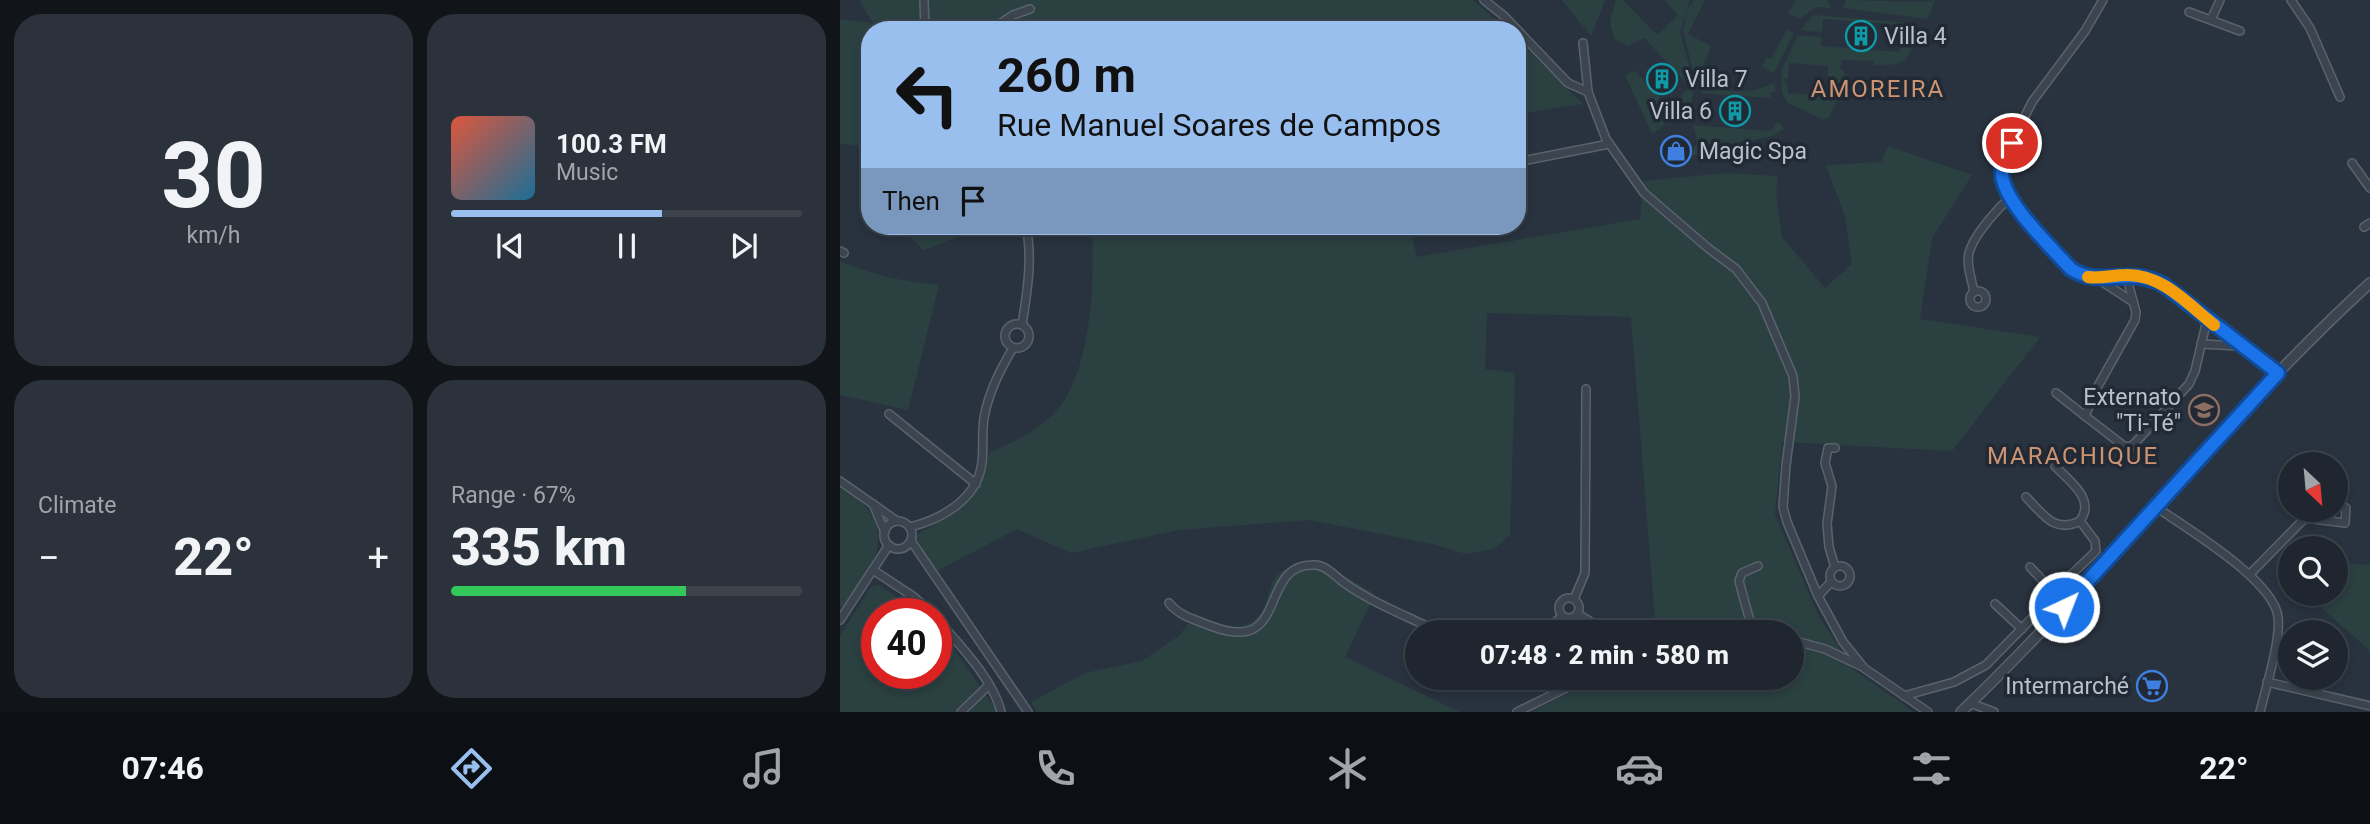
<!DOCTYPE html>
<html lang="en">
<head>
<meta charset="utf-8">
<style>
	body { margin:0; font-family:Roboto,sans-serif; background:#2c323b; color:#f1f3f6; height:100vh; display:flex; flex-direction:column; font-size:26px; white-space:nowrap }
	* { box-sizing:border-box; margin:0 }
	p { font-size:23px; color:#a1a5aa }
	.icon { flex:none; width:38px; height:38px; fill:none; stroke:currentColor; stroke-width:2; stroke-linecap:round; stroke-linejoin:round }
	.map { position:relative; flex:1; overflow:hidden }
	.panel { display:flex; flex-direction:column; gap:14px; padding:14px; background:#11151a; width:840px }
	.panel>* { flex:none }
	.guide { position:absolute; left:21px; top:21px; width:665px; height:214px; border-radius:28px; box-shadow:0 4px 10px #0003,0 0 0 2px #3c434b; background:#99bfee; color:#111; overflow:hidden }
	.needle { width:46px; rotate:154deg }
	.buttons { position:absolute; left:1438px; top:452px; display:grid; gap:14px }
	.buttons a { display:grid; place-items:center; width:70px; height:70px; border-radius:50%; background:#1f262f; box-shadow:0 4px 10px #0003,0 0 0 2px #3c434b; font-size:35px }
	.speed { position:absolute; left:21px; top:598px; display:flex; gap:14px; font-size:35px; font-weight:700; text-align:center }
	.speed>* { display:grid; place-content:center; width:91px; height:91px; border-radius:50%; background:#1f262f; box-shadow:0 4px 10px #0003,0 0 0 2px #3c434b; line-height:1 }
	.speed .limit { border:10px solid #d22; background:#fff; color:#111 }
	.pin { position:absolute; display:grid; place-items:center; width:60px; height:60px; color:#fff; margin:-30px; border:4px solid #fff; border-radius:50%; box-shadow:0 2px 7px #0007 }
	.me { position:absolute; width:77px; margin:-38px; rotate:43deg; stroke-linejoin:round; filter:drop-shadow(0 0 5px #0008) }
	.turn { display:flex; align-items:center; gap:24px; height:147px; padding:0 21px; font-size:32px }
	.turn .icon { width:91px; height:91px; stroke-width:2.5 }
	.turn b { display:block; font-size:49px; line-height:60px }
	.then { display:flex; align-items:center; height:66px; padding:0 21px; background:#0003; gap:14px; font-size:26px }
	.big { font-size:52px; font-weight:800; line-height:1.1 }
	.panel .tile { flex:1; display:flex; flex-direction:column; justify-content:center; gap:10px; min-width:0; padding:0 24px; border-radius:28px; background:#2c323b }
	.panel .dial { align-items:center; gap:0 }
	.dial b { font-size:91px; line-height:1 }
	.song { display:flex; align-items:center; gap:21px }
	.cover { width:84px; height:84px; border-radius:10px; background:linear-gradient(135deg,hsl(10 70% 55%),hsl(200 70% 35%)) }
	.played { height:7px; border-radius:4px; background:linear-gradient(90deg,#99bfee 60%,#3c434b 60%) }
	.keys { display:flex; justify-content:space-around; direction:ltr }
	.heat { display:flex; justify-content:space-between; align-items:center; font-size:38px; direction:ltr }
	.charge { height:10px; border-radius:5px; background:linear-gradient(90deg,#34c759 67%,#3c434b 0) }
	.panel .tiles { flex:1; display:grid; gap:14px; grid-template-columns:repeat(2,1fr) }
	.trip { position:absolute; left:565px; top:620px; width:399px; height:70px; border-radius:35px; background:#1f262f; box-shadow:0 4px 10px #0003,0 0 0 2px #3c434b; font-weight:800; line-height:70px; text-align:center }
	.dock { display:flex; height:112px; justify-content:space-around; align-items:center; background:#0c0f13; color:#a1a5aa }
	.dock .icon { width:49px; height:49px }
	.dock .active { color:#99bfee }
	.dock b { font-size:32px; color:#f1f3f6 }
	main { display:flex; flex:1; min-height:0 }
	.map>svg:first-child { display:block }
	.green { fill:#2b4041 }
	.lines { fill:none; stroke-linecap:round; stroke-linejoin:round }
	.minor-casing { stroke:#5a636c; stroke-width:10 }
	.tertiary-casing { stroke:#5a636c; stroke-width:12 }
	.minor { stroke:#3c454f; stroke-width:7 }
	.tertiary { stroke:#3c454f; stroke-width:9 }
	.route-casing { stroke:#114b97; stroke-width:18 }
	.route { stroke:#1a73e8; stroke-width:12 }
	.slow { stroke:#f59e0b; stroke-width:12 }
	.labels { text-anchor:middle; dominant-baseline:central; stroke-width:7; stroke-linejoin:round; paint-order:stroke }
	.poi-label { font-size:23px; fill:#b9c0c9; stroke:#212a34; text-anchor:start }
	.neighbourhood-label { font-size:24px; letter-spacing:2px; fill:#cb9372; stroke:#212a34 }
</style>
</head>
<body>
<main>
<section class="panel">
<div class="tiles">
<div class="tile dial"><b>30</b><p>km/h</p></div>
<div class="tile">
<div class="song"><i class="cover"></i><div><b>100.3 FM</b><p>Music</p></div></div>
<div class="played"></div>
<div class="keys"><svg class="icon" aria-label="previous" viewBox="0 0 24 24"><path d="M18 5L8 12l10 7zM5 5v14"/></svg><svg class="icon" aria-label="pause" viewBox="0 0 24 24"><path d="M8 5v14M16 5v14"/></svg><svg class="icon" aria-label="next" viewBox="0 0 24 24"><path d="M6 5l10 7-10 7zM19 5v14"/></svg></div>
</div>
<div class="tile"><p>Climate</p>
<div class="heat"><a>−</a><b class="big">22°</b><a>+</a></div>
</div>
<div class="tile"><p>Range · 67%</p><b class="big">335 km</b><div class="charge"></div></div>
</div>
</section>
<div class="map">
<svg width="1530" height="712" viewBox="0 0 1530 712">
	<rect width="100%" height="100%" fill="#29333f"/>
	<g class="green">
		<path d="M 19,0 L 633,0 L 668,30 L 30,30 L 30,152 L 17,145 L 0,144 L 0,19 L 33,23 Z"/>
		<path d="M 722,0 L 765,0 L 751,36 Z"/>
		<path d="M 776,0 L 783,0 L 817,35 L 838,15 L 824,0 L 850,0 L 847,10 L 854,0 L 865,0 L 848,34 L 871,46 L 861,71 L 865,75 L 863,80 L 855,78 L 843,31 L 847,11 L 840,32 L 855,87 L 849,109 L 843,105 L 819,130 L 812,134 L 785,75 L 795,71 L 829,107 L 850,87 L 804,38 L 788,46 L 774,39 L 770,22 Z"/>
		<path d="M 956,0 L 987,0 L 991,8 L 976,7 L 960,19 L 948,13 Z"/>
		<path d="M 1006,0 L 1084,2 L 1095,0 L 1087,19 L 1003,8 Z"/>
		<path d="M 975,15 L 1070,23 L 1079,34 L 1073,36 L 1061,35 L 1061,25 L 983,19 L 982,32 L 961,30 L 971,17 Z"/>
		<path d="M 947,29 L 954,33 L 934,73 L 922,67 L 926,57 L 931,59 Z"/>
		<path d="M 958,35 L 981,37 L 981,46 L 1059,52 L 1060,42 L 1073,44 C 1066,68 1057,64 1035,65 L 1033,61 L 1002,60 L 1000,68 L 1006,74 L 1003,83 L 988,83 L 988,66 L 949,63 L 948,79 L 941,79 L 942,69 Z"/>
		<path d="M 677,39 L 743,104 L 677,114 Z"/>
		<path d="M 941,81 L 947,81 L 948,93 L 987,96 L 988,87 L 1001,90 L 990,116 L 983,120 L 948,103 L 942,93 Z"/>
		<path d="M 934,83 L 936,91 L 930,93 L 931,98 L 862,93 L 857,88 L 861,84 C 892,91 904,96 934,83 Z"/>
		<path d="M 937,123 L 940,123 L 944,129 L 929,137 L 869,150 L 842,160 C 857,145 860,146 853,125 L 928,131 L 932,130 Z"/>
		<path d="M 1048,146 L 1132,175 L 1092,238 L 1080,319 L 1200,337 L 1112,451 L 942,442 L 935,514 L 979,617 L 1014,670 L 1074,712 L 689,712 L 765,677 L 952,677 L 952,632 L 816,632 L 791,317 L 647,313 L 645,369 L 675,373 L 670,535 L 654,549 L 626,554 L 592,544 L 469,520 L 339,530 L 231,553 L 177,529 L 97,571 L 83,552 L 76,537 C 83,529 90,528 99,522 C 129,503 142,488 149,453 C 174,442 204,428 221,405 C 252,362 255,278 252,226 L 569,226 L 577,257 L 800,219 L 803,181 L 886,173 L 938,176 L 936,193 L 942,237 L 985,288 L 1012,264 L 1005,217 L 986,165 L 1041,162 Z"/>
		<path d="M 63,226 L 148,226 L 84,250 L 62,230 Z"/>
		<path d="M 0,261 C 33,275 64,282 99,285 L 68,410 L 0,395 Z"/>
		<path d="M 0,488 C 21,498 41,518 38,544 C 37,561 12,591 3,607 L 0,606 Z"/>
		<path d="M 478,560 L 535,594 L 505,657 L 620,712 L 197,712 L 191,702 L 245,673 L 302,661 L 340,635 L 355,613 C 375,623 401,637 419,615 C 427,606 428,590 434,580 C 444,566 462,562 478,560 Z"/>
		<path d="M 1496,563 L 1530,565 L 1530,651 L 1475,602 L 1477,593 L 1496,593 Z"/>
		<path d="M 39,585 L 83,614 L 37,614 L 37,674 L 96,674 L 96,624 L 158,712 L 0,712 L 0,636 L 31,587 Z"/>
	</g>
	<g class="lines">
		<g class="minor-casing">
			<g id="minor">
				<path d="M 84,0 L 85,30"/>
				<path d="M 644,0 L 664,16 L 728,83 L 748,92 L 766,139 L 804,193 L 868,248 L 896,269 L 922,303 L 953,376 L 955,397 L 946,465 L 943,507 L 947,522 L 978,596 L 1003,642 L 1024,668 L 1088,712"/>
				<path d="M 1263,0 L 1245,31 L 1192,102 L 1164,159 L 1161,170 L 1162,182 L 1169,198 L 1231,269 L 1243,276 L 1258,279 L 1286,275 L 1314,279 L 1438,373"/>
				<path d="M 1451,0 L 1470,28 L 1500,97"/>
				<path d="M 1349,12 L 1400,31"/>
				<path d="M 1371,20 L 1380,0"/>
				<path d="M 151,30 L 173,15 L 190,9"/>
				<path d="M 743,43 L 748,92"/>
				<path d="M 677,162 L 769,144"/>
				<path d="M 1512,163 L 1530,188"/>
				<path d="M 1524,227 L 1530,223"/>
				<path d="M 0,251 L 4,253"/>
				<path d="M 1258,279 L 1293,302"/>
				<circle cx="1138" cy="299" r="8"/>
				<path d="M 1134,292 C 1132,280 1126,265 1129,253 C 1134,234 1156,211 1169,198"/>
				<circle cx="177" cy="336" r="12"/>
				<path d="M 182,325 C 187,292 193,259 186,226"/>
				<path d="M 1361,344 L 1399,346"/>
				<path d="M 1216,393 L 1245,416 L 1258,386 L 1295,320 L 1296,312 L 1286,275"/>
				<path d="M 49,414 L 136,484"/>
				<path d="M 1245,416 L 1284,446 L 1290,447 L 1295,443 L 1349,384 L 1355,371 L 1367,320"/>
				<path d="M 0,481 L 57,521"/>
				<path d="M 1186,497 C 1203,514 1214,534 1240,521"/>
				<path d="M 33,504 L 45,532"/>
				<path d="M 1316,507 C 1346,528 1434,580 1438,617 C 1441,640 1426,687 1420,712"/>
				<path d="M 1465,518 L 1505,523 L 1506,508 L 1496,507"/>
				<circle cx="58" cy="535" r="14"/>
				<path d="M 70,527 C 102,519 138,499 142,462 C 144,446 141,428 145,413 C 150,389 161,368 173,348"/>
				<path d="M 71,541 L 188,712"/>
				<circle cx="1000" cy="576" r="10"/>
				<path d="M 995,567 L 989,547 L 987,524 L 992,486 L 985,463 L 988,448 L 995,448"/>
				<path d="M 1190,567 L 1210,588"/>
				<path d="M 33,570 L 74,597 L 93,614"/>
				<path d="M 1410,574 L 1465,518 L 1471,509"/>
				<path d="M 978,596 L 991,582"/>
				<circle cx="729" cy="608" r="10"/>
				<path d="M 734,599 L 745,573 L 746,389"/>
				<path d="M 329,603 C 339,616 356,620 371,626 C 452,657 416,561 476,565 C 487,566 495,576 503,582 C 532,603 567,616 599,632"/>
				<path d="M 1155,604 L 1182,629"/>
				<path d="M 738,614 L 767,632"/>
				<path d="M 96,618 C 119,644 153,679 161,712"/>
				<path d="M 0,620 L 49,545"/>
				<path d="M 704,632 L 722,616"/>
				<path d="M 913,632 L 899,581 L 902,573 L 918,566"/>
				<path d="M 952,640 L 985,649 L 1021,666"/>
				<path d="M 1427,682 L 1530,706"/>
				<path d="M 1064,696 L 1114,682 L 1146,665 L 1193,617 L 1210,588 L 1232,574 L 1256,551 L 1255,541 L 1240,521 C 1256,499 1230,482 1215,466"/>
				<path d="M 1130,703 L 1154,712"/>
				<path d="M 121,712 L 149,685"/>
				<path d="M 677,712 L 749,677"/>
			</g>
		</g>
		<g class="tertiary-casing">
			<path id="tertiary" d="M 1121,712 C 1264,576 1384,416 1530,283"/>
		</g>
		<use href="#minor" class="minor"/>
		<use href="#tertiary" class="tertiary"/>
	</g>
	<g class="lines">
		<g class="route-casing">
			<path id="route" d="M 1172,143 C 1168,152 1161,163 1162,173 C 1162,201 1212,248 1231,269 C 1263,289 1288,265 1324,285 L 1438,373 L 1224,607"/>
		</g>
		<use href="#route" class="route"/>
		<path class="slow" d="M 1248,277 C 1261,279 1273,275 1286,275 C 1322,274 1348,304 1374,325"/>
	</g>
	<defs>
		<g id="building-ring" transform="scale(1.575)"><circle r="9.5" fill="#212a34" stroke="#0f9aa8" stroke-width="1.5"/><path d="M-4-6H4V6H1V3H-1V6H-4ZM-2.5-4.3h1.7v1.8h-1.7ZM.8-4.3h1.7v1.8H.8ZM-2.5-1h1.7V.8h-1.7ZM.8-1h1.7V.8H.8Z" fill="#0f9aa8"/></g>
		<g id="shop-ring" transform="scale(1.575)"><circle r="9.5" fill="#212a34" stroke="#3f7fe0" stroke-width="1.5"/><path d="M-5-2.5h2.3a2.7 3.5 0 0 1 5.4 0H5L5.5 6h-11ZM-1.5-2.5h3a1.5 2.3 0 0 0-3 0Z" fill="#3f7fe0"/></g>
		<g id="school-ring" transform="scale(1.575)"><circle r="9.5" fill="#212a34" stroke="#8d6e63" stroke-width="1.5"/><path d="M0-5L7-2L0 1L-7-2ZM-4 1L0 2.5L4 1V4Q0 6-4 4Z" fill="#8d6e63"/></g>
		<g id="supermarket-ring" transform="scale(1.575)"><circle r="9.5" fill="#212a34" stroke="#3f7fe0" stroke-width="1.5"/><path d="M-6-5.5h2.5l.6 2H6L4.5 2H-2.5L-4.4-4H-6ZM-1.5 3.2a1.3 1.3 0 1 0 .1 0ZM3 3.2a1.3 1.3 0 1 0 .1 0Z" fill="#3f7fe0"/></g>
	</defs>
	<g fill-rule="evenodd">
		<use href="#building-ring" x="1021" y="36"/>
		<use href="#building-ring" x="822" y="79"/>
		<use href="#building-ring" x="895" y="111"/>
		<use href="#shop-ring" x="836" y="151"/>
		<use href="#school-ring" x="1364" y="410"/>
		<use href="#supermarket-ring" x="1312" y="686"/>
	</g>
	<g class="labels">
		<g class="poi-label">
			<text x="1044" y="36">Villa 4</text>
			<text x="845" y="79">Villa 7</text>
			<text x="872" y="111" text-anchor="end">Villa 6</text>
			<text x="859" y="151">Magic Spa</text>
			<text x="1341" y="397" text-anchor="end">Externato<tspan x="1341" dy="26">"Ti-Té"</tspan></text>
			<text x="1289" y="686" text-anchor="end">Intermarché</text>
		</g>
		<g class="neighbourhood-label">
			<text x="1038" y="89">AMOREIRA</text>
			<text x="1233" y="456">MARACHIQUE</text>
		</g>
	</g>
</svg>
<div class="buttons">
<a><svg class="needle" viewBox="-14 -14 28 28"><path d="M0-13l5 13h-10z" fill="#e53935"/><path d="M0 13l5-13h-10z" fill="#a1a5aa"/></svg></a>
<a><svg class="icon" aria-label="search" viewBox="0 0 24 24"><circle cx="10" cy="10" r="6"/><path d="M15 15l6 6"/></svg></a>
<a><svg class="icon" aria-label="layers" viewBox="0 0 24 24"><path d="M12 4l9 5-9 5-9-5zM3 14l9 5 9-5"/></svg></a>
</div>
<div class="speed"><div class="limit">40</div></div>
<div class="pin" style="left:1172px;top:143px;background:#d93025"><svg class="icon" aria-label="arrive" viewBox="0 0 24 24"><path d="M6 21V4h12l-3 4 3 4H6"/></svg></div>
<svg class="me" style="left:1224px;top:607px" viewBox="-20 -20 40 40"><circle r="17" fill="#1a73e8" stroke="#fff" stroke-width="3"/><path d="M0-11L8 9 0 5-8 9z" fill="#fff"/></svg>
<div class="trip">07:48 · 2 min · 580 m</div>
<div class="guide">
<div class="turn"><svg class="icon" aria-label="left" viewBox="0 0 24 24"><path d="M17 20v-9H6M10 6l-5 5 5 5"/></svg><div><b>260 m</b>Rue Manuel Soares de Campos</div></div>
<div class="then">Then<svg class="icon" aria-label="arrive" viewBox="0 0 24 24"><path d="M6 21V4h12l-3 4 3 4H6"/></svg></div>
</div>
</div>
</main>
<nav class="dock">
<b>07:46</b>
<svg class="icon active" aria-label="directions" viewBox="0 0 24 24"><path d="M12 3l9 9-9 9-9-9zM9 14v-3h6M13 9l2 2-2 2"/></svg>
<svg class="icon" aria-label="music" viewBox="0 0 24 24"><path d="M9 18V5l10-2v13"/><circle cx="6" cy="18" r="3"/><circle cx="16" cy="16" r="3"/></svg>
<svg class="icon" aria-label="phone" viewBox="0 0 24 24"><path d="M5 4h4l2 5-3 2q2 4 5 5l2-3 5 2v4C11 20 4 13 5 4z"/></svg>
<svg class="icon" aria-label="climate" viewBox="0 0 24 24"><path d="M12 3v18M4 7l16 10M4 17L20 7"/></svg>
<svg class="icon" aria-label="car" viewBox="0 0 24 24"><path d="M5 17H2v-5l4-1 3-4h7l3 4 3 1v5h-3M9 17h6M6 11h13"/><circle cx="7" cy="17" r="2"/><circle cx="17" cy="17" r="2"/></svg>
<svg class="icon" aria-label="filters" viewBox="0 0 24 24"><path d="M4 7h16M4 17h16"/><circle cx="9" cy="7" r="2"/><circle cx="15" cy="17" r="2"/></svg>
<b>22°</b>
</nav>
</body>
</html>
